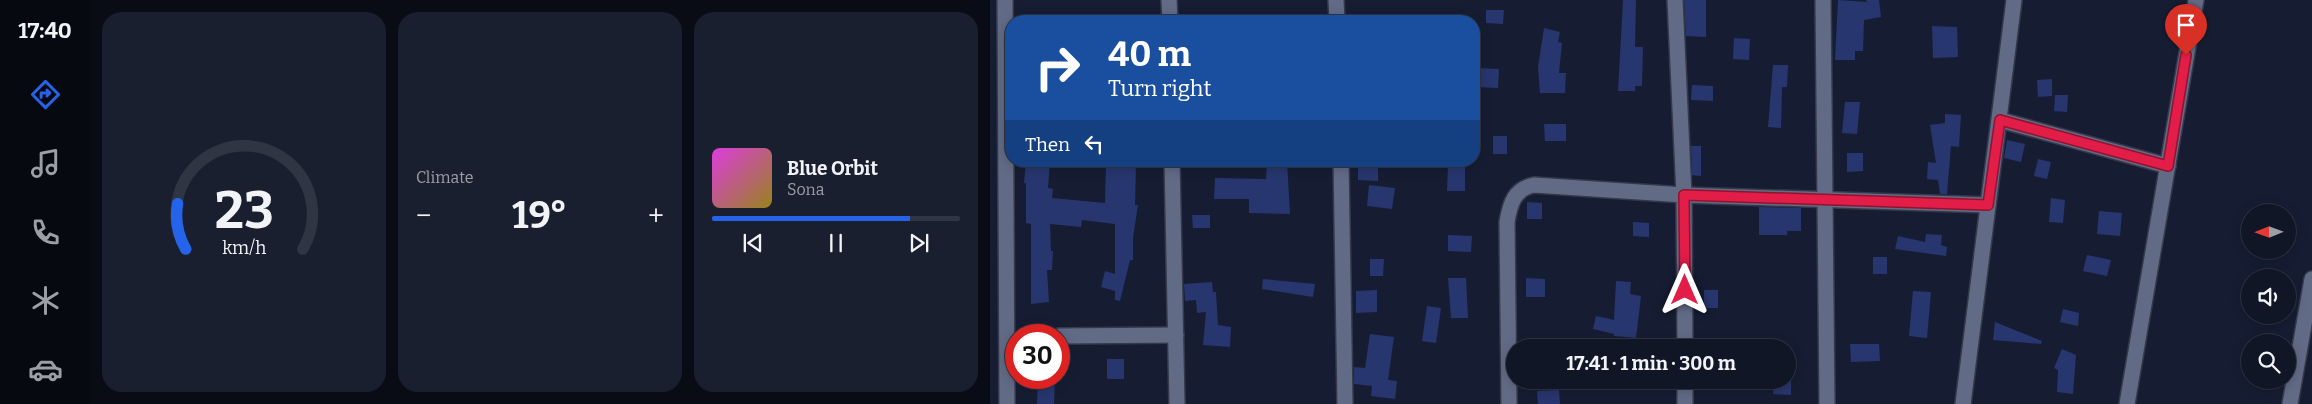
<!DOCTYPE html>
<html lang="en">
<head>
<meta charset="utf-8">
<style>
	body { margin:0; font-family:Bitter,serif; background:#191f2e; color:#f1f3f6; height:100vh; display:flex; flex-direction:column; font-size:19px; white-space:nowrap }
	* { box-sizing:border-box; margin:0 }
	p { font-size:16px; color:#9c9fa7 }
	.icon { flex:none; width:28px; height:28px; fill:none; stroke:currentColor; stroke-width:2; stroke-linecap:round; stroke-linejoin:round }
	.map { position:relative; flex:1; overflow:hidden }
	.sheet { display:flex; flex-direction:column; gap:12px; padding:12px; background:#090c15; width:900px }
	.sheet>* { flex:none }
	.banner { position:absolute; left:15px; top:15px; width:475px; height:152px; border-radius:20px; box-shadow:0 2px 12px #0003,0 0 0 1px #303543; background:#1a4fa0; color:#fff; overflow:hidden }
	.needle { width:32px; rotate:269deg }
	.buttons { position:absolute; left:1251px; top:204px; display:grid; gap:10px }
	.buttons a { display:grid; place-items:center; width:55px; height:55px; border-radius:50%; background:#101626; box-shadow:0 2px 12px #0003,0 0 0 1px #303543; font-size:25px }
	.speed { position:absolute; left:15px; top:324px; display:flex; gap:10px; font-size:25px; font-weight:700; text-align:center }
	.speed>* { display:grid; place-content:center; width:65px; height:65px; border-radius:50%; background:#101626; box-shadow:0 2px 12px #0003,0 0 0 1px #303543; line-height:1 }
	.speed .limit { border:8px solid #d22; background:#fff; color:#111 }
	.pin { position:absolute; display:grid; place-items:center; width:42px; height:42px; color:#fff; margin:-51px -21px; border-radius:50% 50% 50% 0; rotate:-45deg; box-shadow:0 0 5px #0007 }
	.pin .icon { rotate:45deg }
	.me { position:absolute; width:55px; margin:-28px; rotate:0deg; stroke-linejoin:round; filter:drop-shadow(0 0 4px #0008) }
	.turn { display:flex; align-items:center; gap:18px; height:105px; padding:0 20px; font-size:22px }
	.turn .icon { width:65px; height:65px; stroke-width:2.5 }
	.turn b { display:block; font-size:35px; line-height:42px }
	.then { display:flex; align-items:center; height:48px; padding:0 20px; background:#0003; gap:10px; font-size:19px }
	.big { font-size:38px; font-weight:700; line-height:1.1 }
	.sheet .widget { flex:1; display:flex; flex-direction:column; justify-content:center; gap:8px; min-width:0; padding:0 18px; border-radius:20px; background:#191f2e }
	.sheet .dial { align-items:center; gap:0 }
	.dial svg { height:130px; overflow:visible; fill:none; stroke:#303543; stroke-width:7; stroke-linecap:round; text-anchor:middle }
	.dial text { fill:#f1f3f6; stroke:none }
	.song { display:flex; align-items:center; gap:15px }
	.cover { width:60px; height:60px; border-radius:8px; background:linear-gradient(135deg,hsl(300 70% 55%),hsl(50 70% 35%)) }
	.played { height:5px; border-radius:2px; background:linear-gradient(90deg,#2563eb 80%,#303543 80%) }
	.keys { display:flex; justify-content:space-around; direction:ltr }
	.heat { display:flex; justify-content:space-between; align-items:center; font-size:28px; direction:ltr }
	.sheet .tiles { flex:1; display:grid; gap:12px; grid-template-columns:repeat(3,1fr) }
	.trip { position:absolute; left:516px; top:339px; width:290px; height:50px; border-radius:25px; background:#101626; box-shadow:0 2px 12px #0003,0 0 0 1px #303543; font-weight:700; line-height:50px; text-align:center }
	main { display:flex; flex:1; min-height:0 }
	.dock { display:flex; flex-direction:column; width:90px; justify-content:space-around; align-items:center; background:#06090f; color:#9c9fa7 }
	.dock .icon { width:35px; height:35px }
	.dock .current { color:#2563eb }
	.dock b { font-size:22px; color:#f1f3f6 }
	.map>svg:first-child { display:block }
	.building { fill:#27366e }
	.lines { fill:none; stroke-linecap:round; stroke-linejoin:round }
	.street-casing { stroke:#35394b; stroke-width:18 }
	.street { stroke:#626b86; stroke-width:15 }
	.route-casing { stroke:#92132f; stroke-width:12 }
	.route { stroke:#e11d48; stroke-width:9 }
</style>
</head>
<body>
<main>
<nav class="dock">
<b>17:40</b>
<svg class="icon current" aria-label="directions" viewBox="0 0 24 24"><path d="M12 3l9 9-9 9-9-9zM9 14v-3h6M13 9l2 2-2 2"/></svg>
<svg class="icon" aria-label="music" viewBox="0 0 24 24"><path d="M9 18V5l10-2v13"/><circle cx="6" cy="18" r="3"/><circle cx="16" cy="16" r="3"/></svg>
<svg class="icon" aria-label="phone" viewBox="0 0 24 24"><path d="M5 4h4l2 5-3 2q2 4 5 5l2-3 5 2v4C11 20 4 13 5 4z"/></svg>
<svg class="icon" aria-label="climate" viewBox="0 0 24 24"><path d="M12 3v18M4 7l16 10M4 17L20 7"/></svg>
<svg class="icon" aria-label="car" viewBox="0 0 24 24"><path d="M5 17H2v-5l4-1 3-4h7l3 4 3 1v5h-3M9 17h6M6 11h13"/><circle cx="7" cy="17" r="2"/><circle cx="17" cy="17" r="2"/></svg>
</nav>
<section class="sheet">
<div class="tiles">
<div class="widget dial"><svg viewBox="0 0 100 80">
<path d="M14 69A42 42 0 1 1 86 69"/>
<path d="M14 69A42 42 0 0 1 9 41" stroke="#2563eb"/>
<text x="50" y="56" font-size="32" font-weight="700">23</text>
<text x="50" y="72" font-size="11">km/h</text>
</svg></div>
<div class="widget"><p>Climate</p>
<div class="heat"><a>−</a><b class="big">19°</b><a>+</a></div>
</div>
<div class="widget">
<div class="song"><i class="cover"></i><div><b>Blue Orbit</b><p>Sona</p></div></div>
<div class="played"></div>
<div class="keys"><svg class="icon" aria-label="previous" viewBox="0 0 24 24"><path d="M18 5L8 12l10 7zM5 5v14"/></svg><svg class="icon" aria-label="pause" viewBox="0 0 24 24"><path d="M8 5v14M16 5v14"/></svg><svg class="icon" aria-label="next" viewBox="0 0 24 24"><path d="M6 5l10 7-10 7zM19 5v14"/></svg></div>
</div>
</div>
</section>
<div class="map">
<svg width="1322" height="404" viewBox="0 0 1322 404">
	<rect width="100%" height="100%" fill="#161d33"/>
	<g class="building">
		<path d="M 633,0 L 646,0 L 645,47 L 653,47 L 652,86 L 645,86 L 645,91 L 628,91 Z"/>
		<path d="M 694,0 L 716,0 L 716,37 L 696,36 Z"/>
		<path d="M 848,0 L 877,2 L 876,0 L 889,0 L 891,17 L 874,20 L 873,51 L 865,51 L 865,60 L 845,60 Z"/>
		<path d="M 496,10 L 514,10 L 513,24 L 496,23 Z"/>
		<path d="M 942,26 L 967,27 L 968,57 L 943,58 Z"/>
		<path d="M 554,28 L 570,32 L 568,42 L 572,43 L 569,73 L 576,73 L 575,93 L 550,93 L 548,67 Z"/>
		<path d="M 744,38 L 760,39 L 759,60 L 743,59 Z"/>
		<path d="M 783,65 L 798,65 L 797,87 L 792,87 L 791,128 L 778,127 Z"/>
		<path d="M 484,68 L 509,69 L 508,88 L 484,87 Z"/>
		<path d="M 1062,79 L 1062,96 L 1048,97 L 1047,80 Z"/>
		<path d="M 702,85 L 723,86 L 723,101 L 701,100 Z"/>
		<path d="M 1065,95 L 1078,95 L 1077,112 L 1064,111 Z"/>
		<path d="M 855,102 L 870,102 L 867,134 L 852,133 Z"/>
		<path d="M 955,114 L 971,115 L 969,147 L 961,146 L 957,194 L 950,194 L 948,180 L 937,179 L 938,162 L 946,163 L 940,125 L 955,123 Z"/>
		<path d="M 554,124 L 576,124 L 576,141 L 555,141 Z"/>
		<rect x="503" y="136" width="14" height="18"/>
		<path d="M 1017,140 L 1035,144 L 1031,162 L 1014,158 Z"/>
		<path d="M 701,146 L 711,146 L 711,176 L 702,175 Z"/>
		<path d="M 857,153 L 873,153 L 873,171 L 857,172 Z"/>
		<path d="M 1048,159 L 1061,162 L 1057,179 L 1044,176 Z"/>
		<path d="M 36,161 L 60,161 L 58,188 L 63,189 L 62,198 L 115,203 L 116,165 L 146,166 L 145,205 L 148,205 L 143,238 L 143,260 L 140,260 L 130,301 L 125,300 L 125,291 L 111,287 L 115,271 L 125,274 L 125,224 L 92,220 L 91,227 L 60,224 L 61,251 L 63,251 L 62,270 L 57,270 L 59,302 L 41,304 L 41,224 L 36,223 L 36,183 L 34,183 Z"/>
		<path d="M 277,161 L 297,161 L 300,214 L 259,213 L 259,199 L 224,199 L 225,178 L 276,179 Z"/>
		<path d="M 368,163 L 388,163 L 388,181 L 368,180 Z"/>
		<path d="M 458,166 L 475,166 L 475,191 L 457,191 Z"/>
		<path d="M 379,185 L 405,188 L 402,209 L 377,206 Z"/>
		<path d="M 1061,198 L 1075,200 L 1073,223 L 1059,222 Z"/>
		<path d="M 537,202 L 552,203 L 552,219 L 537,219 Z"/>
		<path d="M 769,207 L 811,208 L 811,231 L 797,231 L 797,235 L 769,235 Z"/>
		<path d="M 1109,211 L 1132,213 L 1130,236 L 1107,234 Z"/>
		<path d="M 202,215 L 220,215 L 220,228 L 203,228 Z"/>
		<path d="M 643,222 L 659,223 L 659,237 L 643,236 Z"/>
		<path d="M 936,234 L 952,235 L 951,245 L 957,247 L 956,256 L 905,249 L 908,236 L 935,242 Z"/>
		<path d="M 458,235 L 482,236 L 481,252 L 458,251 Z"/>
		<path d="M 1097,255 L 1121,260 L 1117,276 L 1093,271 Z"/>
		<rect x="883" y="257" width="14" height="17"/>
		<path d="M 380,259 L 394,259 L 393,276 L 380,276 Z"/>
		<path d="M 458,278 L 476,278 L 478,318 L 461,318 Z"/>
		<path d="M 536,278 L 555,279 L 555,297 L 536,297 Z"/>
		<path d="M 273,279 L 325,284 L 323,297 L 272,289 Z"/>
		<path d="M 626,281 L 641,282 L 640,294 L 651,296 L 646,338 L 624,336 L 624,334 L 603,329 L 606,316 L 624,320 Z"/>
		<path d="M 222,282 L 223,292 L 226,292 L 228,325 L 241,327 L 240,347 L 213,345 L 216,312 L 207,313 L 206,300 L 195,301 L 194,284 Z"/>
		<path d="M 387,290 L 387,312 L 366,313 L 366,291 Z"/>
		<rect x="714" y="290" width="14" height="18"/>
		<path d="M 923,291 L 941,292 L 937,338 L 919,336 Z"/>
		<path d="M 437,306 L 451,308 L 446,343 L 432,341 Z"/>
		<path d="M 1073,309 L 1089,313 L 1088,326 L 1070,322 Z"/>
		<path d="M 1005,322 L 1052,341 L 1051,344 L 1003,340 Z"/>
		<path d="M 380,334 L 404,337 L 398,380 L 407,381 L 405,399 L 381,396 L 382,386 L 364,384 L 364,367 L 375,368 Z"/>
		<path d="M 860,344 L 889,344 L 890,361 L 861,362 Z"/>
		<path d="M 1072,349 L 1086,355 L 1083,394 L 1067,392 L 1068,370 L 1064,368 Z"/>
		<rect x="117" y="359" width="17" height="20"/>
		<path d="M 48,378 L 65,378 L 64,404 L 47,404 Z"/>
		<path d="M 784,380 L 801,380 L 801,395 L 783,394 Z"/>
		<path d="M 569,390 L 570,404 L 548,404 L 547,391 Z"/>
	</g>
	<g class="lines">
		<g class="street-casing">
			<g id="street">
				<path d="M 15,0 L 17,404"/>
				<path d="M 179,0 L 180,21"/>
				<path d="M 346,0 L 347,21"/>
				<path d="M 685,0 L 694,195 L 695,348"/>
				<path d="M 833,0 L 837,404"/>
				<path d="M 1010,120 L 1178,166"/>
				<path d="M 182,161 L 187,404"/>
				<path d="M 351,161 L 355,404"/>
				<path d="M 69,336 L 186,335"/>
				<path d="M 695,380 L 695,404"/>
				<path d="M 519,404 L 517,222 C 520,204 524,189 544,185 L 694,195 L 998,205"/>
				<path d="M 973,404 L 1024,0"/>
				<path d="M 1137,404 L 1206,0"/>
				<path d="M 1300,404 L 1322,279"/>
			</g>
		</g>
		<use href="#street" class="street"/>
	</g>
	<g class="lines">
		<g class="route-casing">
			<path id="route" d="M 695,290 L 694,195 L 998,205 L 1010,120 L 1178,166 L 1196,55"/>
		</g>
		<use href="#route" class="route"/>
	</g>
</svg>
<div class="buttons">
<a><svg class="needle" viewBox="-14 -14 28 28"><path d="M0-13l5 13h-10z" fill="#e53935"/><path d="M0 13l5-13h-10z" fill="#9c9fa7"/></svg></a>
<a><svg class="icon" aria-label="sound" viewBox="0 0 24 24"><path d="M4 9h4l5-4v14l-5-4H4zM17 9q2 3 0 6"/></svg></a>
<a><svg class="icon" aria-label="search" viewBox="0 0 24 24"><circle cx="10" cy="10" r="6"/><path d="M15 15l6 6"/></svg></a>
</div>
<div class="speed"><div class="limit">30</div></div>
<div class="pin" style="left:1196px;top:55px;background:#d93025"><svg class="icon" aria-label="arrive" viewBox="0 0 24 24"><path d="M6 21V4h12l-3 4 3 4H6"/></svg></div>
<svg class="me" style="left:695px;top:290px" viewBox="-20 -20 40 40"><path d="M0-17L14 15 0 8-14 15z" fill="#e11d48" stroke="#fff" stroke-width="4"/></svg>
<div class="trip">17:41 · 1 min · 300 m</div>
<div class="banner">
<div class="turn"><svg class="icon" aria-label="right" viewBox="0 0 24 24"><path d="M7 20v-9h11M14 6l5 5-5 5"/></svg><div><b>40 m</b>Turn right</div></div>
<div class="then">Then<svg class="icon" aria-label="left" viewBox="0 0 24 24"><path d="M17 20v-9H6M10 6l-5 5 5 5"/></svg></div>
</div>
</div>
</main>
</body>
</html>
